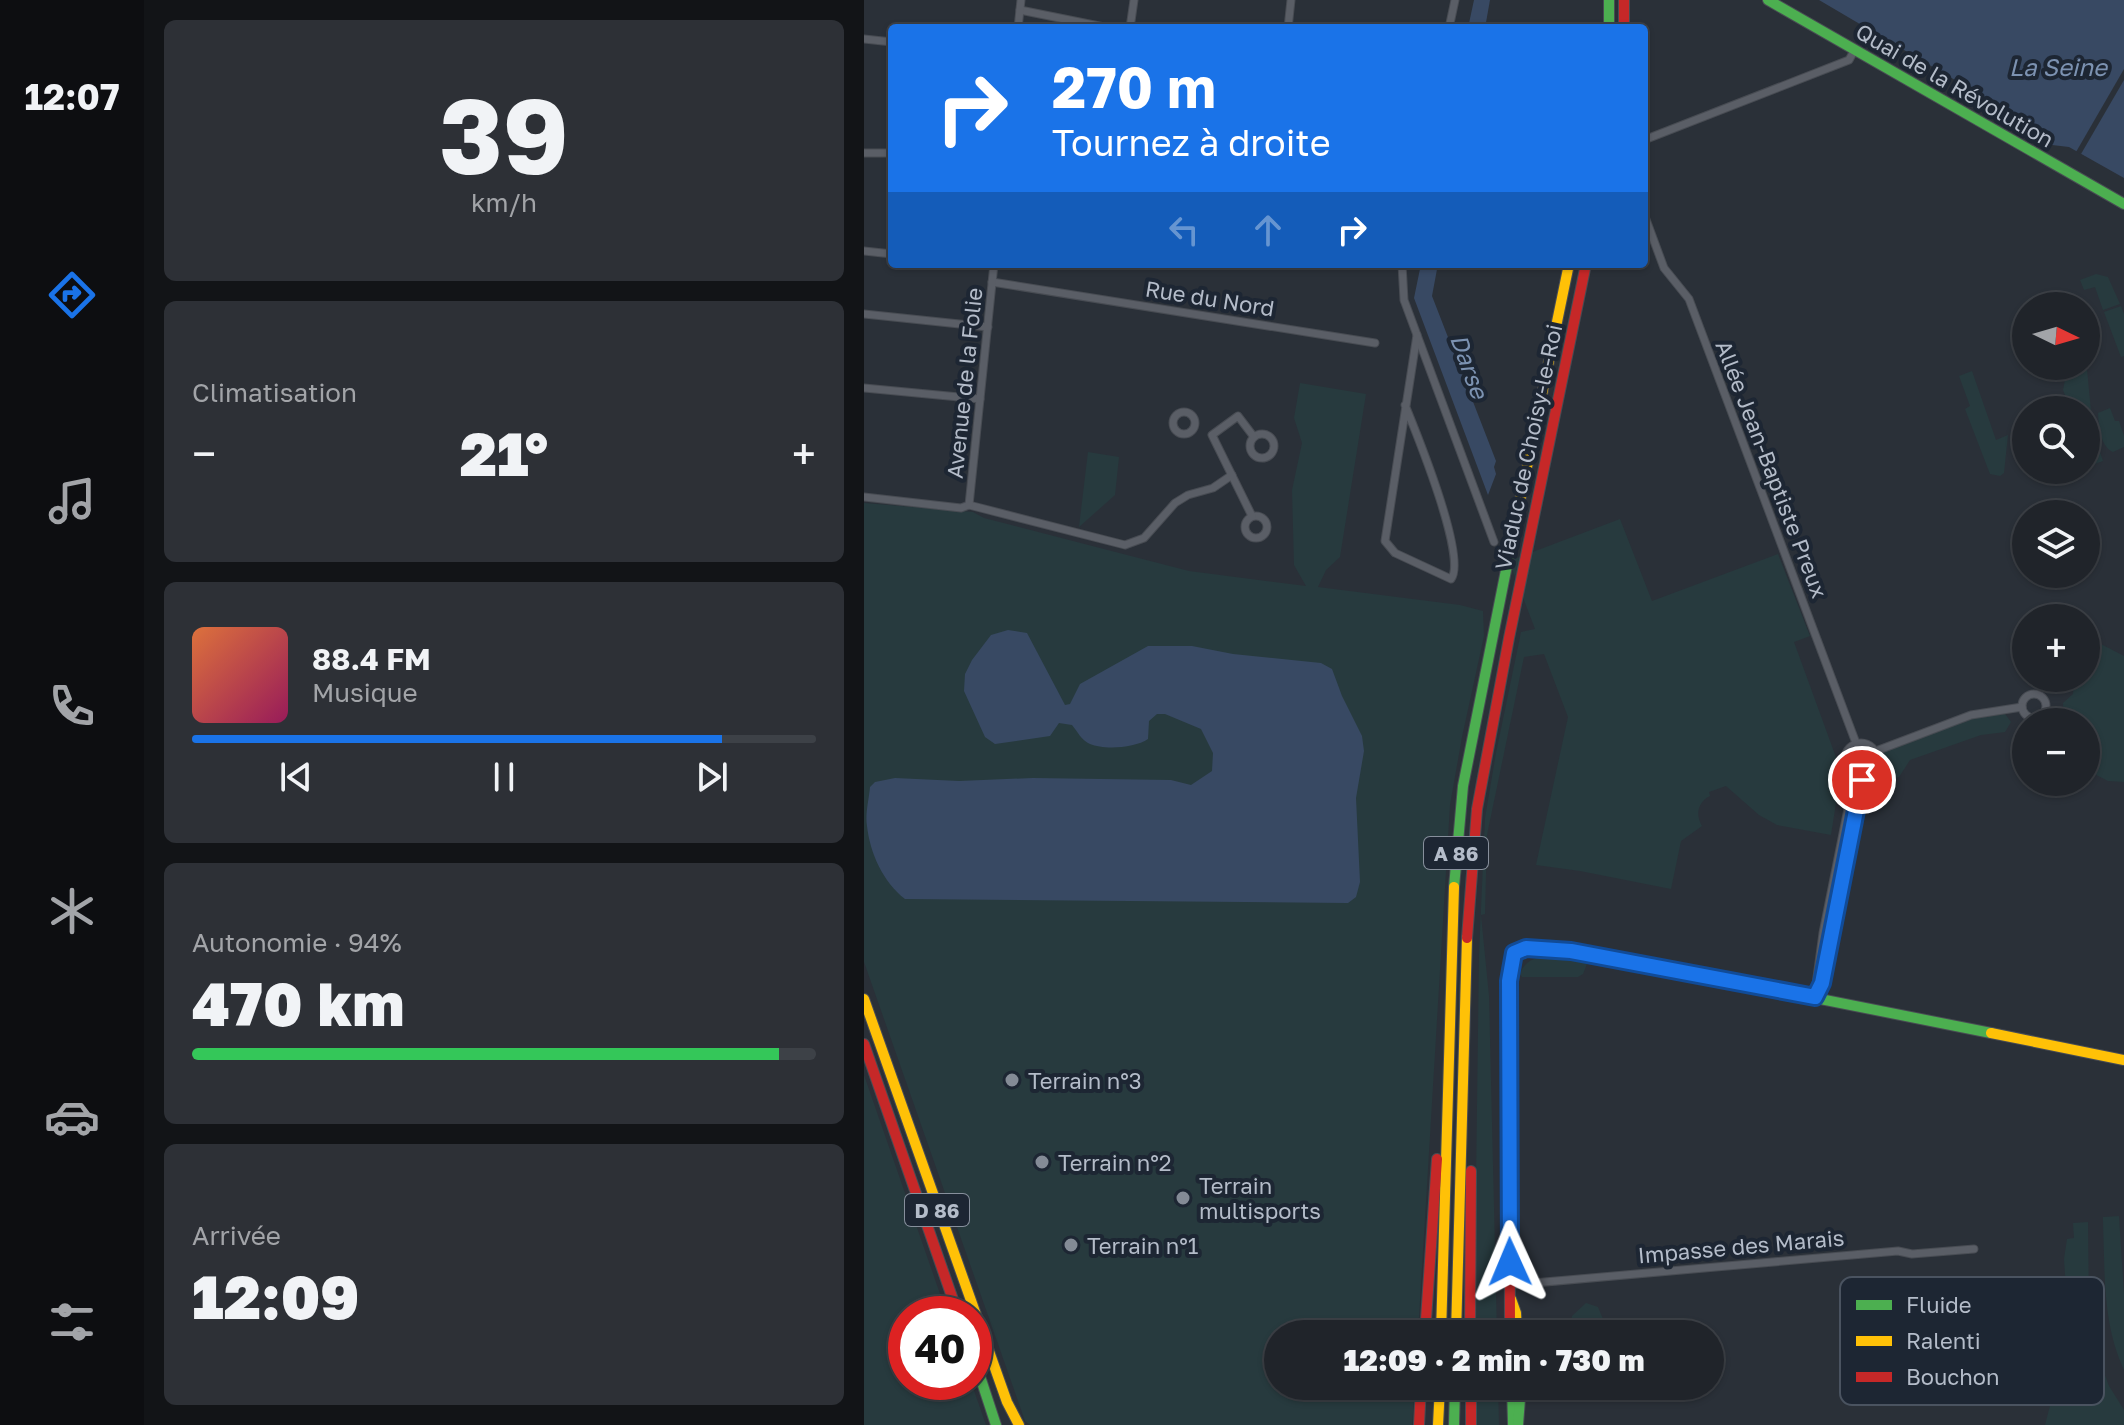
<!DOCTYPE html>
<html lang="fr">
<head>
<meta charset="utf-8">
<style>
	body { margin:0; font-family:"Golos Text",sans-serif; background:#2d3036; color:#f1f3f6; height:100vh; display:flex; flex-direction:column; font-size:30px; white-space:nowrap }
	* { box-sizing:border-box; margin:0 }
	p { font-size:26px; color:#a2a4a8 }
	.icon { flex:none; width:44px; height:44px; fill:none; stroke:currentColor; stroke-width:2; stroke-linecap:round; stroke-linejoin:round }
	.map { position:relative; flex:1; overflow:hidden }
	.panel { display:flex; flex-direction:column; gap:20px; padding:20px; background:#121417; width:720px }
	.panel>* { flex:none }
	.top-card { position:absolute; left:24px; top:24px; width:760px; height:244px; border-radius:8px; box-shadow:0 2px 6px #0004,0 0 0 2px #3d4147; background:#1a73e8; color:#fff; overflow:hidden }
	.needle { width:52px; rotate:95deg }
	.buttons { position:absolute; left:1148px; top:292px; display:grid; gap:16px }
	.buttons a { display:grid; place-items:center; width:88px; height:88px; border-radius:50%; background:#20242a; box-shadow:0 2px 6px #0004,0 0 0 2px #3d4147; font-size:40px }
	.speed { position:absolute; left:24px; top:1296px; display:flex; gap:16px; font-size:40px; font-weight:700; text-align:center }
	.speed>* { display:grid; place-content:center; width:104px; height:104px; border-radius:50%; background:#20242a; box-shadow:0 2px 6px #0004,0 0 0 2px #3d4147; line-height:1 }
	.speed .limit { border:12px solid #d22; background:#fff; color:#111 }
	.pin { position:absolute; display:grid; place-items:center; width:68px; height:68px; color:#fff; margin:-34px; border:4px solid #fff; border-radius:50%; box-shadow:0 2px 8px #0007 }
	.me { position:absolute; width:88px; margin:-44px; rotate:359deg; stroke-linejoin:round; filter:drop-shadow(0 0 6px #0008) }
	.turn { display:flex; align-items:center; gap:28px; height:168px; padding:0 32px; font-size:36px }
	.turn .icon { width:104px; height:104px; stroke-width:2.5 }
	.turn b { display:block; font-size:56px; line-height:68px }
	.lanes { display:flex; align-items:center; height:76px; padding:0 32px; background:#0003; justify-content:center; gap:40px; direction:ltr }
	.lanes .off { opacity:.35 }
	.big { font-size:60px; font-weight:800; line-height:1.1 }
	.panel .card { flex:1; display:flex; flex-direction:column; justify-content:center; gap:12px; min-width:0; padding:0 28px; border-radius:12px; background:#2d3036 }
	.panel .dial { align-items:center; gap:0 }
	.dial b { font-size:104px; line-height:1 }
	.song { display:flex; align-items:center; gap:24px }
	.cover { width:96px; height:96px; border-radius:12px; background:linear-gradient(135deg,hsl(20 70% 55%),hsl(330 70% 35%)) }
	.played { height:8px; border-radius:4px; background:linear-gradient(90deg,#1a73e8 85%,#3d4147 85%) }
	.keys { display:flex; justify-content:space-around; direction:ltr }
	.heat { display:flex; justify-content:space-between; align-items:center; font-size:44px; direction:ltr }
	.charge { height:12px; border-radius:6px; background:linear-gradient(90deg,#34c759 94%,#3d4147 0) }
	.trip { position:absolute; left:400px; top:1320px; width:460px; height:80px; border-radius:40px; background:#20242a; box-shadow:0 2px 6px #0004,0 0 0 2px #3d4147; font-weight:800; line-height:80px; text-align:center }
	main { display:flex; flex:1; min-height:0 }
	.dock { display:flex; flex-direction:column; width:144px; justify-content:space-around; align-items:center; background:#0d0e11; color:#a2a4a8 }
	.dock .icon { width:56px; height:56px }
	.dock .current { color:#1a73e8 }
	.dock b { font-size:36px; color:#f1f3f6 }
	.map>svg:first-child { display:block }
	.green { fill:#273a3e }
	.water { fill:#384963 }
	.pier { fill:#2a3038 }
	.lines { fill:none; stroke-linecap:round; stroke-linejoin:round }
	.street-casing { stroke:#484c53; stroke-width:9 }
	.fast-casing { stroke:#484c53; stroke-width:12 }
	.slow-casing { stroke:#484c53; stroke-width:12 }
	.jam-casing { stroke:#484c53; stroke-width:12 }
	.street { stroke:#5a5e66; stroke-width:7 }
	.fast { stroke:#4caf50; stroke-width:10 }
	.slow { stroke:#ffc107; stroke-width:10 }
	.jam { stroke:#c62828; stroke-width:10 }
	.route-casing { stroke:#114b97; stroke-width:20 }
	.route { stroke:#1a73e8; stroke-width:14 }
	.poi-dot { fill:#848b96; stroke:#1d2633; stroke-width:3 }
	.labels { text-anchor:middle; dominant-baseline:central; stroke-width:8; stroke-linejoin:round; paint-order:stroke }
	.shield { fill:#1d2633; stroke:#878f9c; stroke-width:2 }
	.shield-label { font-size:20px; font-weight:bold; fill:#b4bcc9 }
	.street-label { font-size:22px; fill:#b4bcc9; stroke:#1d2633 }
	.poi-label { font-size:22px; fill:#b4bcc9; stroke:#1d2633; text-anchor:start }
	.water-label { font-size:24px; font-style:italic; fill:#7c92b1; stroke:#1d2633 }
	.key { fill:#1d2633; stroke:#4a5360; stroke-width:2 }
	.key-label { font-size:22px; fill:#b4bcc9 }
</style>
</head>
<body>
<main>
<nav class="dock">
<b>12:07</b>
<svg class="icon current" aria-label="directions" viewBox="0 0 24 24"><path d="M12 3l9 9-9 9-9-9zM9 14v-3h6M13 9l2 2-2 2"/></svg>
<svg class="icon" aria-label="music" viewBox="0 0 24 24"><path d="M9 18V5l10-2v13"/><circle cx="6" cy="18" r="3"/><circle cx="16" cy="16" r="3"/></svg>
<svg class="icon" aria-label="phone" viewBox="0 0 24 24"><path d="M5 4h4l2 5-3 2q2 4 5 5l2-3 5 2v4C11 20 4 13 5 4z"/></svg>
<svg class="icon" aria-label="climate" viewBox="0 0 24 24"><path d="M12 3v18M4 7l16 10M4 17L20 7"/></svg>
<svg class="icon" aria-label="car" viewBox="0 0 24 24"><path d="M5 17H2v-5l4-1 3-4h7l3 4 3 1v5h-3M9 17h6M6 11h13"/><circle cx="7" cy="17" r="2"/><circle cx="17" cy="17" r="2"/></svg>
<svg class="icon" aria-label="filters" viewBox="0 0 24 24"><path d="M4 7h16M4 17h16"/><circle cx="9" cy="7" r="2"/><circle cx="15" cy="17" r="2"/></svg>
</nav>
<section class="panel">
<div class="card dial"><b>39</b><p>km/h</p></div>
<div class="card"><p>Climatisation</p>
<div class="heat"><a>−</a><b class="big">21°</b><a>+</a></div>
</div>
<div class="card">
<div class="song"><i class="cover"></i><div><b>88.4 FM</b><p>Musique</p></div></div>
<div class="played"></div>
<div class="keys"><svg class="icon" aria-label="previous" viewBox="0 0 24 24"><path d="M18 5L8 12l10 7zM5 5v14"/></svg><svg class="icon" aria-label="pause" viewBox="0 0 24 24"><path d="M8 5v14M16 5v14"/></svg><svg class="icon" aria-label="next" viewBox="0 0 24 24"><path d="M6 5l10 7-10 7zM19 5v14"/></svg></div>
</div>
<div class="card"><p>Autonomie · 94%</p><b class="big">470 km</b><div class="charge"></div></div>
<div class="card"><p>Arrivée</p><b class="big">12:09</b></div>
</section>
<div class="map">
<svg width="1260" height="1425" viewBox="0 0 1260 1425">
	<rect width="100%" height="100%" fill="#2a3038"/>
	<g class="green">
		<path d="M 1232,274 L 1244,277 L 1256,304 L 1239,310 L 1231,287 L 1220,290 L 1216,280 Z"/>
		<path d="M 1257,306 L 1260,314 L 1260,356 L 1257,357 L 1240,312 Z"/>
		<path d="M 1204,366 L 1222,366 L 1223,369 L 1229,432 L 1239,461 L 1222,467 L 1222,464 L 1227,462 L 1222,449 L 1222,410 L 1207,410 L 1199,390 Z"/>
		<path d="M 1108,371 L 1132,440 L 1144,435 L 1140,473 L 1136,476 L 1126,474 L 1101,409 L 1106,406 L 1095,376 Z"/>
		<path d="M 436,383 L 502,394 L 476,557 L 462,570 L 454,587 L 596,605 L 619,611 L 620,636 L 598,737 L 586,805 L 554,1334 L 414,1334 L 414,1386 L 551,1386 L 548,1425 L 166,1425 L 161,1421 L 0,962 L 0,503 L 109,512 L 120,518 L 325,571 L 442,586 L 430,565 L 428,490 L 438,443 L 430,418 Z"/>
		<path d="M 1246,408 L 1251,421 L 1255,421 L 1260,436 L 1260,447 L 1249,452 C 1236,446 1235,426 1234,413 Z"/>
		<path d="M 224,452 L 255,457 L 251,495 L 215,527 Z"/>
		<path d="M 756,519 L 788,601 L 914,554 L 946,636 L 930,642 L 977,771 L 967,835 L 913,825 L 895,815 L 862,786 L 845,792 L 846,796 C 834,802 831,814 838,826 L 817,841 L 807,889 L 716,871 L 672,865 L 704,717 L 680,654 L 660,657 L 623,835 L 621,914 L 617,915 L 625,996 L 633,1334 L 610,1334 L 615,954 L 621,818 L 632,753 L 657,632 L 671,629 L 645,561 Z"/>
		<path d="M 1233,642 L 1260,656 L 1260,782 L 1244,781 L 1223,770 L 1222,722 L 1200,722 L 1199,703 L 1209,694 L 1211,678 L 1222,678 L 1222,646 Z"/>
		<path d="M 1141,714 L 1147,722 L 1141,732 L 1117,735 L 1046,760 L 1035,777 L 1024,780 L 1014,774 L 1020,762 L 1020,753 L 1024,750 L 1111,717 Z"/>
		<path d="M 677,957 L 695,957 L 723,964 L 719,974 L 714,977 L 658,977 L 656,974 C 660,963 667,959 677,957 Z"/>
		<path d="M 0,1075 L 83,1314 L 42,1314 L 42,1382 L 107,1382 L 122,1425 L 0,1425 Z"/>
		<path d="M 1255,1216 L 1260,1294 L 1260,1370 C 1238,1323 1241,1272 1239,1221 L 1239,1217 Z"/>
		<path d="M 1224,1222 L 1225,1308 L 1228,1341 L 1245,1386 L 1260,1410 L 1260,1425 L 1181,1425 L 1188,1398 L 1203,1379 L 1205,1336 L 1200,1259 L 1203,1239 L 1210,1238 L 1209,1223 Z"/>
		<path d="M 722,1303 L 734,1307 L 739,1319 L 740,1334 L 706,1334 L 708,1316 Z"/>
		<path d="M 611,1386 L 634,1386 L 635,1425 L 612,1425 Z"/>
	</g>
	<g class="water">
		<path d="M 610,0 L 626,0 L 621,28 L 604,28 Z"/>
		<path d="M 955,0 L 1260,0 L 1260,178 L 1205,147 L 1188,145 L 1186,136 Z"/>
		<path d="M 557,264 L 574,264 L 568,296 L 632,461 L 630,467 L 632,474 L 624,495 L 550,298 Z"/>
		<path d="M 144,630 L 163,633 L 201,705 L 206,704 L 216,684 L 284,646 L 328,646 L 369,654 L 457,663 L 468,669 L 478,696 L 498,736 L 500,751 L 492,798 L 496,882 L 492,897 L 484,903 L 41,899 C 19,882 6,853 3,826 C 1,814 5,799 6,787 L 11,782 L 31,778 L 95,781 L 169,778 L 307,780 L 327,785 L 348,771 L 349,753 L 337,729 L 301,714 L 293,714 L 285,721 L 284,739 C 271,748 240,750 226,744 C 218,741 213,731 208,725 L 195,723 L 186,736 L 131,744 L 121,737 L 100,691 L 101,674 L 108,660 L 127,635 Z"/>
	</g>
	<path class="pier" d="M 1260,69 L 1260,80 L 1217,154 L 1212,152 Z"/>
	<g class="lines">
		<g class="street-casing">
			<g id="street">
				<path d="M 156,10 L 245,28"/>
				<path d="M 154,28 L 157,0"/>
				<path d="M 266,28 L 270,0"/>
				<path d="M 424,28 L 427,0"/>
				<path d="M 585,28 L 591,0"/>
				<path d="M 0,39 L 28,42"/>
				<path d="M 780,140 L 985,60 L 990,51"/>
				<path d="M 0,153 L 28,153"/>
				<path d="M 780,214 L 800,268 L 825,299 L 992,743"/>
				<path d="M 0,251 L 28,254"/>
				<path d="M 111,264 L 130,266"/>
				<path d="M 538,264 L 540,300 L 630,542"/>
				<path d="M 128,282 L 511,343"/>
				<path d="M 0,314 L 124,327"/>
				<path d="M 0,388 L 116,399"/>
				<path d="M 541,405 C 552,432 604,559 587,579 L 531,553 L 521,541 L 553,335"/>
				<circle cx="320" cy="423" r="11"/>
				<circle cx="398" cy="446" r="12"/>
				<path d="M 0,497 L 97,508 L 105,505 L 261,545 L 280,538 L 311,503 L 324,495 L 349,488 L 368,475"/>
				<path d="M 105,505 L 130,264"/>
				<circle cx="392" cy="527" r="11"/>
				<path d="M 388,516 L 348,435 L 374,416 L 390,437"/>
				<circle cx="1170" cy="706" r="12"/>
				<circle cx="997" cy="759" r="16"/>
				<path d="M 1012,751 L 1107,715 L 1158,707"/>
				<path d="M 951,992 L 959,933 L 991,774"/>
				<path d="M 951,997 L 958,983 L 999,775"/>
				<path d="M 647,1285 L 1034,1251 L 1048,1254 L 1110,1249"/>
			</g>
		</g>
		<g class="fast-casing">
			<g id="fast">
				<path d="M 745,0 L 745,28"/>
				<path d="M 904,0 L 1260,204"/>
				<path d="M 590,887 L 599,786 L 654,510"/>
				<path d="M 826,973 L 1127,1033"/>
				<path d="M 110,1358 L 132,1425"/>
				<path d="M 648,1386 L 649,1424"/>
				<path d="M 590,1425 L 591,1386"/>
				<path d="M 654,1425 L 657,1386"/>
			</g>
		</g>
		<g class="slow-casing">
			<g id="slow">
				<path d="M 654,510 L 705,264"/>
				<path d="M 0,999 L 143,1402 L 155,1425"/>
				<path d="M 1127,1033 L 1260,1060"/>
				<path d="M 647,1299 L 652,1313 L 653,1334"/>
				<path d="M 577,1334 L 590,887"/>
				<path d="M 592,1334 L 603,938"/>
				<path d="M 574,1425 L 576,1386"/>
			</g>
		</g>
		<g class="jam-casing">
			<g id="jam">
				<path d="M 760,0 L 760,28"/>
				<path d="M 603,938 L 613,809 L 645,638 L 722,264"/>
				<path d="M 0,1044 L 94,1314"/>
				<path d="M 561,1334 L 573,1159"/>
				<path d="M 606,1334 L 607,1171"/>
				<path d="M 646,1334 L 645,981 L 648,958 L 653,950 L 687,949 L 826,973"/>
				<path d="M 607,1386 L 607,1425"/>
				<path d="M 555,1425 L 557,1386"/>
			</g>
		</g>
		<use href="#street" class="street"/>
		<use href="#fast" class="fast"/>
		<use href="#slow" class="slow"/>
		<use href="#jam" class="jam"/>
	</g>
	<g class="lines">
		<g class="route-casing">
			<path id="route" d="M 646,1262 L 645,981 L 650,953 L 662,948 L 707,951 L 951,997 L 958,983 L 998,780"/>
		</g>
		<use href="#route" class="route"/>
	</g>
	<g class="poi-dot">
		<circle cx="148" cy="1080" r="8"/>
		<circle cx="178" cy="1162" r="8"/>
		<circle cx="319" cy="1198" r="8"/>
		<circle cx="207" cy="1245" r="8"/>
	</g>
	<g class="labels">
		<g class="shield">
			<rect x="560" y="837" width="64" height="32" rx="6"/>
			<rect x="41" y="1194" width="64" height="32" rx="6"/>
		</g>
		<g class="shield-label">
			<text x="592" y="853">A 86</text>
			<text x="73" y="1210">D 86</text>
		</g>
		<g class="street-label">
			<text transform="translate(1091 85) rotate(30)">Quai de la Révolution</text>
			<text transform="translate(346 298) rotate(9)">Rue du Nord</text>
			<text transform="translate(100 383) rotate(-84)">Avenue de la Folie</text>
			<text transform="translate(664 447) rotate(-78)">Viaduc de Choisy-le-Roi</text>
			<text transform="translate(908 469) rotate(69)">Allée Jean-Baptiste Preux</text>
			<text transform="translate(877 1246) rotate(-5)">Impasse des Marais</text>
		</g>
		<g class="poi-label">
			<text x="164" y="1080">Terrain n°3</text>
			<text x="194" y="1162">Terrain n°2</text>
			<text x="335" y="1185">Terrain<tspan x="335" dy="25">multisports</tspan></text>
			<text x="223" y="1245">Terrain n°1</text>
		</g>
		<g class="water-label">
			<text x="1194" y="66">La Seine</text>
			<text transform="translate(606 366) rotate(70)">Darse</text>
		</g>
	</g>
	<rect x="976" y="1277" width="264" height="128" rx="12" class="key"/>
	<rect x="992" y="1300" width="36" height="10" fill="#4caf50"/>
	<rect x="992" y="1336" width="36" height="10" fill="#ffc107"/>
	<rect x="992" y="1372" width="36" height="10" fill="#c62828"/>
	<g class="key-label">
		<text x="1042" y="1313">Fluide</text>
		<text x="1042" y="1349">Ralenti</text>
		<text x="1042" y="1385">Bouchon</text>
	</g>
</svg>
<div class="buttons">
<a><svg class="needle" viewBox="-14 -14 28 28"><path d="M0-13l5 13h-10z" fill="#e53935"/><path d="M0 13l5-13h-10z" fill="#a2a4a8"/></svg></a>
<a><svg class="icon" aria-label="search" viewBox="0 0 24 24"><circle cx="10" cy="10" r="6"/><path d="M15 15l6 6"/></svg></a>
<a><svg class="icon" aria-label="layers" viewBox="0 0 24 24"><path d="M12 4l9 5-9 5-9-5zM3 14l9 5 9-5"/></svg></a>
<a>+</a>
<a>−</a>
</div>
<div class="speed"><div class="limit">40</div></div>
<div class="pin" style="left:998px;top:780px;background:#d93025"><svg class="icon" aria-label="arrive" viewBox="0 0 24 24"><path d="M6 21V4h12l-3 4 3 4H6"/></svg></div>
<svg class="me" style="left:646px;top:1262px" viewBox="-20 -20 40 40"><path d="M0-17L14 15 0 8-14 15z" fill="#1a73e8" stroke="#fff" stroke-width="4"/></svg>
<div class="trip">12:09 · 2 min · 730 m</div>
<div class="top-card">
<div class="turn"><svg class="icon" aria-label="right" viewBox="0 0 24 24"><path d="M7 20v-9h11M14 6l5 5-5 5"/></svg><div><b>270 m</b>Tournez à droite</div></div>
<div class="lanes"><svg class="icon off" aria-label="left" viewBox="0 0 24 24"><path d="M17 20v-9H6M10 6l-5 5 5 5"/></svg><svg class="icon off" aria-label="ahead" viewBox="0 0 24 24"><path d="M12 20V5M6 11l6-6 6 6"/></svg><svg class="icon" aria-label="right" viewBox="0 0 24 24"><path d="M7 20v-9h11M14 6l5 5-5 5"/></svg></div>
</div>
</div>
</main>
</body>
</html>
